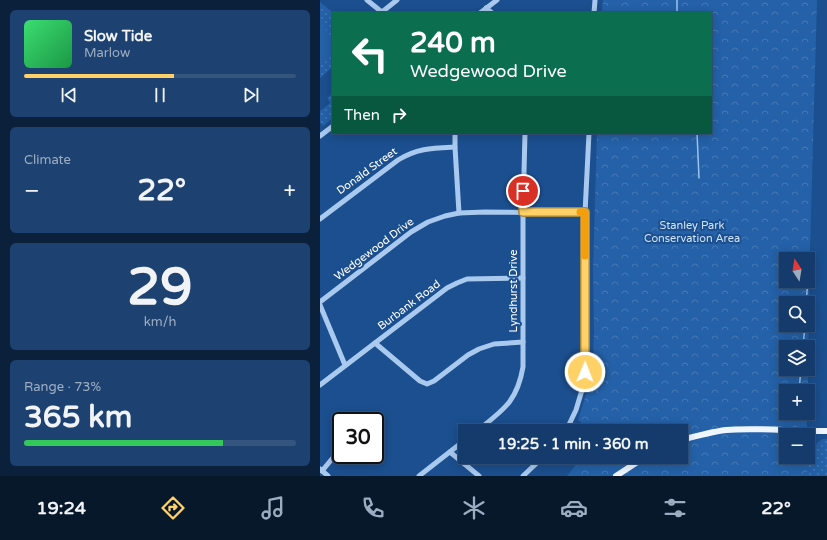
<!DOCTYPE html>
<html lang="en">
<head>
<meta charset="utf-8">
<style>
	body { margin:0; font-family:"Varela Round",sans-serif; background:#1d4271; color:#f1f3f6; height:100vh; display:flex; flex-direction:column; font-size:15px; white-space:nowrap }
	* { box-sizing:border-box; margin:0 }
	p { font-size:13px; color:#9dadc1 }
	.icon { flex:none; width:22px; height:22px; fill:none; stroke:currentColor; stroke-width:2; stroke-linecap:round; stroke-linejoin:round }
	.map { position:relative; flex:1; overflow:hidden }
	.panel { display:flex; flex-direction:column; gap:10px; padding:10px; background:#0b203b; width:320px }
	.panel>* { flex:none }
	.banner { position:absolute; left:12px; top:12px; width:380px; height:122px; border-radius:0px; box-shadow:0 2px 10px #0003,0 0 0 1px #33557e; background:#0b6e4f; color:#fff; overflow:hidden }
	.needle { width:26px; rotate:348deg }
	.controls { position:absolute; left:459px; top:252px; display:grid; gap:8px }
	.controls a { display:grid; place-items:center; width:36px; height:36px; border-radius:0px; background:#143b6b; box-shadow:0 2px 10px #0003,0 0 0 1px #33557e; font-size:20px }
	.speed { position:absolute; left:12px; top:412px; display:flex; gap:8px; font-size:20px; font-weight:700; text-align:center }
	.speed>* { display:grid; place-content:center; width:52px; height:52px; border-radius:50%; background:#143b6b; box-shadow:0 2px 10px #0003,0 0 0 1px #33557e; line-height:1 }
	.speed .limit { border:2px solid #111; border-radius:6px; background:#fff; color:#111 }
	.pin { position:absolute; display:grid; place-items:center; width:34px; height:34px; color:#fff; margin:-17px; border:2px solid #fff; border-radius:50%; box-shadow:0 1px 4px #0007 }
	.me { position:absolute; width:44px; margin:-22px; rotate:1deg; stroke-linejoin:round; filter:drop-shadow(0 0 3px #0008) }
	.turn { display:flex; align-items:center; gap:14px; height:84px; padding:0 12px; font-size:18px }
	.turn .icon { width:52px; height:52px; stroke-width:2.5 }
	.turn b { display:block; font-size:28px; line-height:34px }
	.then { display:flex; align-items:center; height:38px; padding:0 12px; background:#0003; gap:8px; font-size:15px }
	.big { font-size:30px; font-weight:700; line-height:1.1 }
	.panel .card { flex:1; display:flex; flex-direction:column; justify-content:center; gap:6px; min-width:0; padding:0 14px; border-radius:6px; background:#1d4271 }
	.panel .dial { align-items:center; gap:0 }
	.dial b { font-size:52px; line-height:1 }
	.song { display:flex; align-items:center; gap:12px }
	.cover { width:48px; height:48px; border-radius:6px; background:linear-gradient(135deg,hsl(140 70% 55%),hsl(140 70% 35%)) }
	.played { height:4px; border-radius:2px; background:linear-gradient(90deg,#ffd166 55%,#33557e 55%) }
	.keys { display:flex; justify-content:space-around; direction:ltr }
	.heat { display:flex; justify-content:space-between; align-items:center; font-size:22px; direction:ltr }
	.charge { height:6px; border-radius:3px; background:linear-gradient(90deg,#34c759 73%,#33557e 0) }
	.trip { position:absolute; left:138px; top:424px; width:230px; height:40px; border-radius:0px; background:#143b6b; box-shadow:0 2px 10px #0003,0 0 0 1px #33557e; font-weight:700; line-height:40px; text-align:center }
	.menu { display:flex; height:64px; justify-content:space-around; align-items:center; background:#08182b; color:#9dadc1 }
	.menu .icon { width:28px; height:28px }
	.menu .active { color:#ffd166 }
	.menu b { font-size:18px; color:#f1f3f6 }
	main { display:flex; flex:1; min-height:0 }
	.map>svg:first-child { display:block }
	.grass { fill:url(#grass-dots) }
	.forest { fill:url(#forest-crowns); fill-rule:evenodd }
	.pitch { fill:#2461a8 }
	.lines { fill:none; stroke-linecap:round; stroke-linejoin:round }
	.stream { stroke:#9cc4f0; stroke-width:1.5 }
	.minor { stroke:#a9c9ee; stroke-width:5 }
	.major { stroke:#f0f6ff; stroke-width:6 }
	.route-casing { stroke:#a68842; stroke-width:10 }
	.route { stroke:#ffd166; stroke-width:7 }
	.slow { stroke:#f59e0b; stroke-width:7 }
	.labels { text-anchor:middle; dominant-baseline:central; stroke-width:4; stroke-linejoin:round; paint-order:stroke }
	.street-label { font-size:11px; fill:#fff; stroke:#1b4f8f }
	.park-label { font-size:11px; fill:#cfe3fa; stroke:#1b4f8f }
</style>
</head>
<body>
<main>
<section class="panel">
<div class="card">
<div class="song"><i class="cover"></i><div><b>Slow Tide</b><p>Marlow</p></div></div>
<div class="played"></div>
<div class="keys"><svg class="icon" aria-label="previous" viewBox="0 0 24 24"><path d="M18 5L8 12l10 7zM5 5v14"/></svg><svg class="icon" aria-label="pause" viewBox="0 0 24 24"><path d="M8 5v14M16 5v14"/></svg><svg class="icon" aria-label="next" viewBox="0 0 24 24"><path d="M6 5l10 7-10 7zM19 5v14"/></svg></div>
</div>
<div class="card"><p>Climate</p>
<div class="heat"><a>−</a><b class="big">22°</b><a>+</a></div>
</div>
<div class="card dial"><b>29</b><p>km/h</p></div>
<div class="card"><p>Range · 73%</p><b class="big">365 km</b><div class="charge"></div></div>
</section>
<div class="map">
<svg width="507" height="476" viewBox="0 0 507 476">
	<defs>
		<pattern id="grass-dots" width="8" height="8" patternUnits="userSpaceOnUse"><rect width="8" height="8" fill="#2461a8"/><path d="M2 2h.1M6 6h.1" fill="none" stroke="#4579b5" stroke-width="1.8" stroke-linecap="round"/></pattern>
		<pattern id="forest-crowns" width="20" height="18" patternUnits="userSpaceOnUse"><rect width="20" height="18" fill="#2461a8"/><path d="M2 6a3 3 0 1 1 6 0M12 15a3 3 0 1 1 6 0" fill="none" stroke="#4579b5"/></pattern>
	</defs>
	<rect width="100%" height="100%" fill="#1b4f8f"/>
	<g class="grass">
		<path d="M 0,2 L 13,13 L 13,67 L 0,78 Z"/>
		<path d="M 13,93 L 13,118 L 3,126 L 0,122 L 0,111 L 10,103 L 7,98 Z"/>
		<path d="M 502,439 L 507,439 L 507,476 L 487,476 L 487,457 L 488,457 L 488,452 Z"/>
	</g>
	<path class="forest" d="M 283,0 L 497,0 L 490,250 L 488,367 L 488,347 L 466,347 L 466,369 L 488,369 L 488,391 L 466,391 L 466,413 L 487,413 L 487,435 L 466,435 L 466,457 L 487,457 L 487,476 L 247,476 L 262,457 L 361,457 L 361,431 L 272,431 L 258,420 L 272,376 L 274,333 L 273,270 L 277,133 L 391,133 L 391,13 L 282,13 ZM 466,259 L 488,259 L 488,281 L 466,281 ZM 466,303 L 488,303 L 488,325 L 466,325 Z"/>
	<path class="pitch" d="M 0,23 L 13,38 L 13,55 L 0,66 Z"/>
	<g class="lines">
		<g class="stream">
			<path d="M 357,0 L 357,13"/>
			<path d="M 377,133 L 379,178"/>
			<path d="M 486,303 L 490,256"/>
			<path d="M 483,347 L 485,325"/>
			<path d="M 479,391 L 481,369"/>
			<path d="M 483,413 L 484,420"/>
		</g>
		<g class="minor">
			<path d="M 47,0 L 63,13"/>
			<path d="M 166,8 L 172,13"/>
			<path d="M 62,12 L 77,0"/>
			<path d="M 160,13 L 177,0"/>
			<path d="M 274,13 L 275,0"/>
			<path d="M 135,133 L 135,147 L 139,213"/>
			<path d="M 0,136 L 13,126"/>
			<path d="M 0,219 L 78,160 C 97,148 113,148 135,147"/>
			<path d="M 0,302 L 91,232 L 108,222 L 125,216 L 139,213 L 165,212 L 265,213"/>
			<path d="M 0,305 L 25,365"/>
			<path d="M 55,343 L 100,381 L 107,384 L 114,381 L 148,355 L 159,349 L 174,344 L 203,342"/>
			<path d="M 0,385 L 127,288 L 137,283 L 147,279 L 203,278"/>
			<path d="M 157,431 C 183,410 197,402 203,367 L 203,212 L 205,133"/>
			<path d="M 246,431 L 256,410 L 262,390 L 265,372 L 265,213 L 269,133"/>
			<path d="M 130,452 L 159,476"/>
			<path d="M 0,469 L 8,476"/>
			<path d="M 2,471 L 21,448"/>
			<path d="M 99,476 L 145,440"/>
			<path d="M 203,476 L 223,457"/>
		</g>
		<g class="major">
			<path d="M 361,440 C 376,436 391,432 406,430 C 439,427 473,432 507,431"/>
			<path d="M 296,476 L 325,457"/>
		</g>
	</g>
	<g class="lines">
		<g class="route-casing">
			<path id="route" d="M 203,191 L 203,212 L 265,212 L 265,372"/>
		</g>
		<use href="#route" class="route"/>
		<path class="slow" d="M 260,212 L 265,212 L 265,256"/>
	</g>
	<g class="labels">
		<g class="street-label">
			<text transform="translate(47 171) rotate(-36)">Donald Street</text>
			<text transform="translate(54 249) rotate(-37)">Wedgewood Drive</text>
			<text transform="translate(193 291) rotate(-90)">Lyndhurst Drive</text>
			<text transform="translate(89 305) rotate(-37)">Burbank Road</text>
		</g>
		<g class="park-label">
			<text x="372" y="225">Stanley Park<tspan x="372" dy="13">Conservation Area</tspan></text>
		</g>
	</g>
</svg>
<div class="controls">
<a><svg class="needle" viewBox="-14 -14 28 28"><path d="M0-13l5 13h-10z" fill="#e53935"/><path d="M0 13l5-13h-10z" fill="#9dadc1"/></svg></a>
<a><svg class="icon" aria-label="search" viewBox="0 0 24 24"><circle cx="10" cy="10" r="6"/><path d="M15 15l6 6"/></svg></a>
<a><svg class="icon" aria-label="layers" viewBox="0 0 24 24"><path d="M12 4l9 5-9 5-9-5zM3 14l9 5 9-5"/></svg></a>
<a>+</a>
<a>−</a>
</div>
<div class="speed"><div class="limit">30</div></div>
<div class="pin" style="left:203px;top:191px;background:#d93025"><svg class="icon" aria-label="arrive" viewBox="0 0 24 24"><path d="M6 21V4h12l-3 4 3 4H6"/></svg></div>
<svg class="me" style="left:265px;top:372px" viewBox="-20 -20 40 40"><circle r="17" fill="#ffd166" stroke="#fff" stroke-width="3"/><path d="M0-11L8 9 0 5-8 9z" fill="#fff"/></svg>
<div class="trip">19:25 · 1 min · 360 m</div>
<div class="banner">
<div class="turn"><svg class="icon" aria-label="left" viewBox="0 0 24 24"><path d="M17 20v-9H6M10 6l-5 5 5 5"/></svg><div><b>240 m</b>Wedgewood Drive</div></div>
<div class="then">Then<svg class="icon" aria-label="right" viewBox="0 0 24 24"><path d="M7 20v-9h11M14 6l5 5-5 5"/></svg></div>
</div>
</div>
</main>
<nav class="menu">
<b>19:24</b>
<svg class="icon active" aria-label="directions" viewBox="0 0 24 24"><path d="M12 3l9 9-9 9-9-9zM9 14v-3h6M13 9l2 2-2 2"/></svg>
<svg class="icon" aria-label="music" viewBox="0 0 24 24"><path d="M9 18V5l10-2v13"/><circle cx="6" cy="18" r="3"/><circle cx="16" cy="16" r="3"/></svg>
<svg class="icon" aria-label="phone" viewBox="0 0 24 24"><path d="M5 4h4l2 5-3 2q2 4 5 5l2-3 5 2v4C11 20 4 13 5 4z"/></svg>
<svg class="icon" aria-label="climate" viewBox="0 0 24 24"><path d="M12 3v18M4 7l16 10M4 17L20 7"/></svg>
<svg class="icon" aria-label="car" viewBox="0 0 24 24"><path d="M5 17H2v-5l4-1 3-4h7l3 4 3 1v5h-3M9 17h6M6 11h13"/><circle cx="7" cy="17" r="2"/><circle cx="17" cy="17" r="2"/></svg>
<svg class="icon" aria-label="filters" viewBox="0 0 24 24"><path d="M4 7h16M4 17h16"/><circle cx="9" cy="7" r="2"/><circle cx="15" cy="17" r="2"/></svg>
<b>22°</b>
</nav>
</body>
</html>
